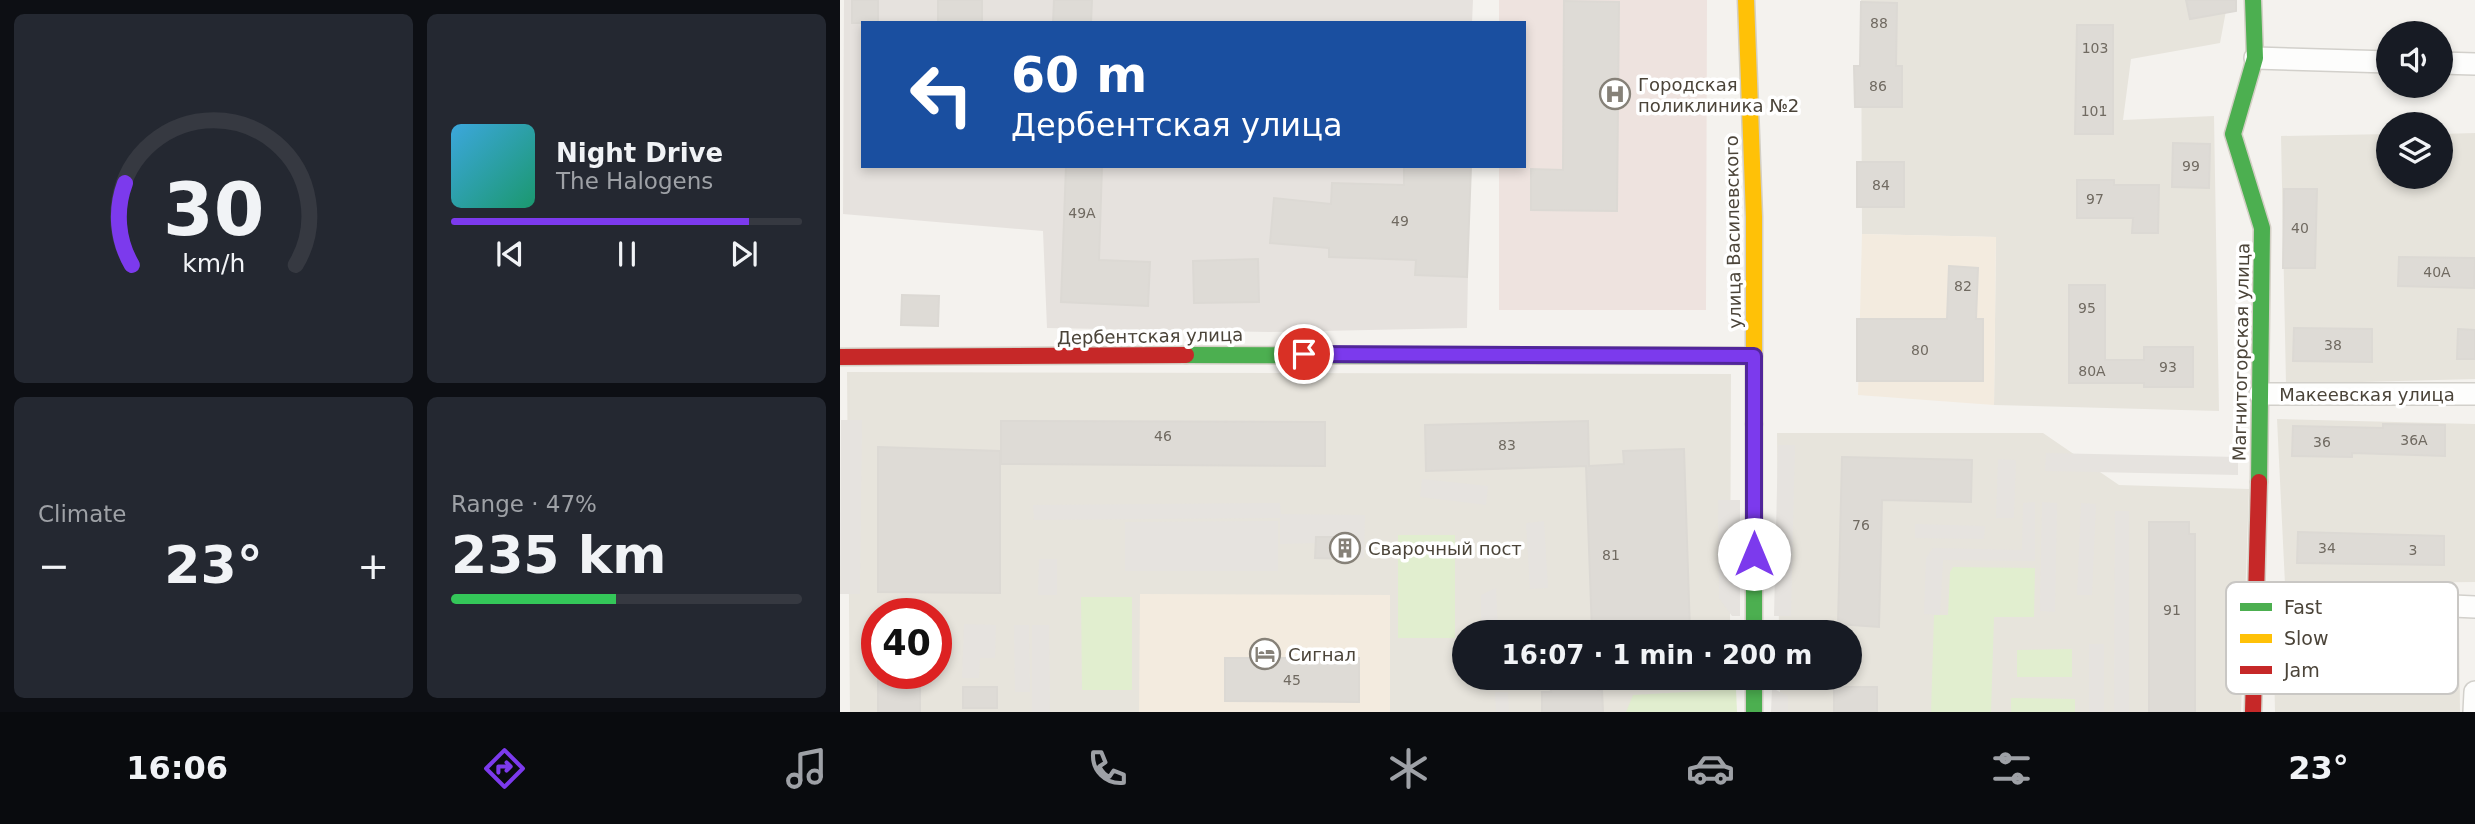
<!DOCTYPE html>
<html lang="en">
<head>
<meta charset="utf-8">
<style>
	body { margin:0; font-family:"DejaVu Sans",sans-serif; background:#242831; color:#f1f3f6; height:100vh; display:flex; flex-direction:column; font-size:26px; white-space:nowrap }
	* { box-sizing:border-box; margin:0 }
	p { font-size:23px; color:#9ea1a6 }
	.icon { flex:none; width:38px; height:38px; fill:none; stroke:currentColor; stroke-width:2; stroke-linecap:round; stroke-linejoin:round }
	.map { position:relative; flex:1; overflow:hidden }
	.details { display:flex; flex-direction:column; gap:14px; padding:14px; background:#0d0f14; width:840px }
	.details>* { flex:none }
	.guide { position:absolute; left:21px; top:21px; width:665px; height:147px; border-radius:0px; box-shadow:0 4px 10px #0003; background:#1a4fa0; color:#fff; overflow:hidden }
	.fabs { position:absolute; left:1536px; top:21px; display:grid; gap:14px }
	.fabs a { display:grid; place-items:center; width:77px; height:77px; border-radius:50%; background:#171b24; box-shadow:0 4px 10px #0003; font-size:35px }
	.speed { position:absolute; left:21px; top:598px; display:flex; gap:14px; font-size:35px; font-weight:700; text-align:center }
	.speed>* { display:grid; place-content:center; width:91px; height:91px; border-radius:50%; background:#171b24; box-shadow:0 4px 10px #0003; line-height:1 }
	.speed .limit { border:10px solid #d22; background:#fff; color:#111 }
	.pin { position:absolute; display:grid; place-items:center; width:60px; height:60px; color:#fff; margin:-30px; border:4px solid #fff; border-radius:50%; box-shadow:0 2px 7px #0007 }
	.me { position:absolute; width:77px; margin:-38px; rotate:0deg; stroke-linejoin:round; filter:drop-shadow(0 0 5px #0008) }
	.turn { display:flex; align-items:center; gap:24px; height:147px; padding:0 35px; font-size:32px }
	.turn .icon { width:91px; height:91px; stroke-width:2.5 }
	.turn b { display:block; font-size:49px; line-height:60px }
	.big { font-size:52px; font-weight:700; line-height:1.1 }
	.details .tile { flex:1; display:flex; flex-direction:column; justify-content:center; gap:10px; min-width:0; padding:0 24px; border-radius:10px; background:#242831 }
	.details .dial { align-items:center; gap:0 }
	.dial svg { height:182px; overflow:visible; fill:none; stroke:#363941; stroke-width:7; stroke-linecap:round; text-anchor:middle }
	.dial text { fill:#f1f3f6; stroke:none }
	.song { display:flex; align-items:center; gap:21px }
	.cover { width:84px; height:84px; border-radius:10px; background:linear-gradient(135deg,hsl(200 70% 55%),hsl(160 70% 35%)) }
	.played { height:7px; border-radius:4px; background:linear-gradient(90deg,#7c3aed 85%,#363941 85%) }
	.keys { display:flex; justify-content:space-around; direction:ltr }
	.heat { display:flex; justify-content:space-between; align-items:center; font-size:38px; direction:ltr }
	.charge { height:10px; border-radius:5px; background:linear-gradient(90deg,#34c759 47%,#363941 0) }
	.details .tiles { flex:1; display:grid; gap:14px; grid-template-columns:repeat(2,1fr) }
	.trip { position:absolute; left:612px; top:620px; width:410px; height:70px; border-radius:35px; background:#171b24; box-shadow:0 4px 10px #0003; font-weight:700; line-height:70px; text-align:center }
	.tabs { display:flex; height:112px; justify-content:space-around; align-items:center; background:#090b0e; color:#9ea1a6 }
	.tabs .icon { width:49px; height:49px }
	.tabs .active { color:#7c3aed }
	.tabs b { font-size:32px; color:#f1f3f6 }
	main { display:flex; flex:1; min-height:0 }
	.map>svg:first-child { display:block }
	.residential { fill:#e7e4dc; fill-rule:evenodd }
	.commercial { fill:#f3ebdf }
	.industrial { fill:#e6e2de }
	.medical { fill:#eee3df }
	.green { fill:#e1eecf }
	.parking { fill:#e6e3df }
	.building { fill:#dedbd6; stroke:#dcd9d4; stroke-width:2 }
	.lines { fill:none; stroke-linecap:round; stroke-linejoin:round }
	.street-casing { stroke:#d2d0cb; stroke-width:24 }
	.fast-casing { stroke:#d3cfc5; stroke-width:19 }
	.slow-casing { stroke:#d3cfc5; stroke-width:19 }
	.jam-casing { stroke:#d3cfc5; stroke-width:19 }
	.street { stroke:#fdfdfc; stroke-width:21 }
	.fast { stroke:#4caf50; stroke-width:16 }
	.slow { stroke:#ffc107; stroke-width:16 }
	.jam { stroke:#c62828; stroke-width:16 }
	.route-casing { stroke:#51269a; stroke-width:18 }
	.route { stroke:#7c3aed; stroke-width:12 }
	.labels { text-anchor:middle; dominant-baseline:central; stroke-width:7; stroke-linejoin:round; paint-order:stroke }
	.number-label { font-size:14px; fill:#706a61 }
	.poi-label { font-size:18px; fill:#4b4439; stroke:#fff; text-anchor:start }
	.street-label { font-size:18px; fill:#4b4439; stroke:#fff }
	.key { fill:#fff; stroke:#c9c7c4; stroke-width:2 }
	.key-label { font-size:19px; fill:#4b4439 }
</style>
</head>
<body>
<main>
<section class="details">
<div class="tiles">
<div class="tile dial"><svg viewBox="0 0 100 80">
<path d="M14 69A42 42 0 1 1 86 69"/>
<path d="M14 69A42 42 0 0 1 11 33" stroke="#7c3aed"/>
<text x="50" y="56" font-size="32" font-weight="700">30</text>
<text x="50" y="72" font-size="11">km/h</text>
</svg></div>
<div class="tile">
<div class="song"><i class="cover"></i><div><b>Night Drive</b><p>The Halogens</p></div></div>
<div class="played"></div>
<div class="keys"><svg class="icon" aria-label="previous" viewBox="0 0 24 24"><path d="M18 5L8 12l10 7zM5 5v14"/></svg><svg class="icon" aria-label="pause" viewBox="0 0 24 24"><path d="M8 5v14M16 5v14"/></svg><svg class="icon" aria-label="next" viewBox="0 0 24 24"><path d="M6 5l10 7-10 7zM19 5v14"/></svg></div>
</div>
<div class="tile"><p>Climate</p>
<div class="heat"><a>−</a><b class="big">23°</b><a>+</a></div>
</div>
<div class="tile"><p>Range · 47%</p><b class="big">235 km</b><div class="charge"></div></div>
</div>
</section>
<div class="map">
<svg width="1635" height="712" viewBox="0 0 1635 712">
	<rect width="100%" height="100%" fill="#f4f2ee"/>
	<g class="residential">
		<path d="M 1021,0 L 1388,0 L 1380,43 L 1291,59 L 1283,120 L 1374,116 L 1379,411 L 1154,405 L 1156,237 L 1022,234 Z"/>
		<path d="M 1635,133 L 1635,379 L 1446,384 L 1441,136 L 1549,134 L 1549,177 L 1601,177 L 1601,134 Z"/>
		<path d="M 7,372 L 891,374 L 890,632 L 625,632 L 625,677 L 890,677 L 890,712 L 10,712 ZM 37,614 L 96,614 L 96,674 L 37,674 Z"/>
		<path d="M 1437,419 L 1635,424 L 1635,582 L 1445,584 Z"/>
		<path d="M 937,433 L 1203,433 L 1279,485 L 1409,489 L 1401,712 L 940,712 L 940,677 L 1010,677 L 1010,632 L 939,632 Z"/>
		<path d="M 1433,618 L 1619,618 L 1620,712 L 1435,712 Z"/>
	</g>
	<g class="commercial">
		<path d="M 1022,234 L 1156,237 L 1154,405 L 1018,395 Z"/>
		<path d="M 300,594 L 550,595 L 550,712 L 299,712 Z"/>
	</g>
	<path class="industrial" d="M 4,0 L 633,0 L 632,23 L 23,23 L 23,166 L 630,166 L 627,328 L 429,332 L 207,328 L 203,231 L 3,214 Z"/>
	<path class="medical" d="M 659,0 L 867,0 L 866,310 L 659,310 L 659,166 L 684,166 L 684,23 L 659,23 Z"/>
	<g class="green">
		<rect x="558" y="535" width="57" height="103"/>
		<path d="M 1113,567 L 1195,568 L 1194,617 L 1154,617 L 1151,712 L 1091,712 L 1094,615 L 1108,615 L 1110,572 Z"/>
		<path d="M 241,597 L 292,597 L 292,690 L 242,690 Z"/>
		<path d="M 1232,649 L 1232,677 L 1177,677 L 1177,650 Z"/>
		<path d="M 896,689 L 897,712 L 786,712 L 793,695 Z"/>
		<path d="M 1171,698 L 1235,699 L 1235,712 L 1171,712 Z"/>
	</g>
	<g class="parking">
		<path d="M 1,420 L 22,420 L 20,594 L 0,594 Z"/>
		<path d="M 938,445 L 955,445 L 951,616 L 934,616 Z"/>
		<path d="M 1206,453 L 1398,457 L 1398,475 L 1205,471 Z"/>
		<path d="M 1158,459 L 1176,460 L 1174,518 L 1156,518 Z"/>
		<path d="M 582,479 L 648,486 L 646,505 L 580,497 Z"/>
		<path d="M 878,500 L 900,500 L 900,616 L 892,616 L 879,598 Z"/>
		<path d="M 1195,502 L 1195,561 L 1103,560 L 1100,615 L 1084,614 L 1086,558 L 1093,548 L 1182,550 L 1183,503 Z"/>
		<path d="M 1202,502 L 1217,503 L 1215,612 L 1200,611 Z"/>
		<path d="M 440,503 L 441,514 L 525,515 L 524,558 L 512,559 L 512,537 L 476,537 L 475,543 L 440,544 L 440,518 L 194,520 L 193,505 Z"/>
		<path d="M 1241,503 L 1256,504 L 1252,595 L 1237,595 Z"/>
		<path d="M 1275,511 L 1289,511 L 1289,712 L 1274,712 Z"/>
		<path d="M 438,521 L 438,571 L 285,571 L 285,522 Z"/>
		<path d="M 704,521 L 708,588 L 690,589 L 686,523 Z"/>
		<path d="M 1075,524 L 1145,526 L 1144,539 L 1075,538 Z"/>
		<path d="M 199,559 L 217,559 L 217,595 L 198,595 Z"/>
		<path d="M 656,588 L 658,632 L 654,632 L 641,629 L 641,595 Z"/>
		<path d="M 124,624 L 156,625 L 155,658 L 140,658 L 139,678 L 122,678 Z"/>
		<path d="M 174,625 L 189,625 L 190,692 L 175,692 Z"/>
		<path d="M 192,625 L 209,625 L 210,712 L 192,712 Z"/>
		<rect x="1249" y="644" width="15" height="68"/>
		<path d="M 932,688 L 948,696 L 948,712 L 931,712 Z"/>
		<path d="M 655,692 L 668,692 L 669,712 L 656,712 Z"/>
	</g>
	<g class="building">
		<rect x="12" y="0" width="26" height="23"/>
		<rect x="98" y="0" width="44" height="23"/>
		<path d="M 214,0 L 252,0 L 251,23 L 213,23 Z"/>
		<path d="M 1346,0 L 1396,0 L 1396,11 L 1350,19 Z"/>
		<path d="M 724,1 L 779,2 L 777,211 L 691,210 L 691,169 L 723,170 Z"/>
		<path d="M 1021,2 L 1057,3 L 1056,66 L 1062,66 L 1062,107 L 1015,107 L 1014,66 L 1020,66 Z"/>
		<path d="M 1237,25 L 1273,25 L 1273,134 L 1235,134 Z"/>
		<path d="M 1333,143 L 1370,144 L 1369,188 L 1332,187 Z"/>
		<rect x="1017" y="162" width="47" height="45"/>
		<path d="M 226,166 L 262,166 L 259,260 L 310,262 L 308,306 L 221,302 Z"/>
		<path d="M 564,166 L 631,166 L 627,277 L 575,275 L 576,260 L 489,257 L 489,248 L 430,243 L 434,198 L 491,204 L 492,183 L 564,185 Z"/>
		<path d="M 1237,180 L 1274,180 L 1274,185 L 1319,185 L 1318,233 L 1292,233 L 1293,218 L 1237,218 Z"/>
		<path d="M 1444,189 L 1477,189 L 1475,268 L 1443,268 Z"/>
		<path d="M 1559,257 L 1635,258 L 1634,288 L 1558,286 Z"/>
		<path d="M 418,259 L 419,302 L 354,303 L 353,261 Z"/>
		<path d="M 1109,266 L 1138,268 L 1136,319 L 1143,319 L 1143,381 L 1017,381 L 1017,319 L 1107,319 Z"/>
		<path d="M 1229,285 L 1265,285 L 1265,360 L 1304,360 L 1304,347 L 1353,347 L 1353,387 L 1304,387 L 1304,383 L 1229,383 Z"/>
		<path d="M 62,295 L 99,296 L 98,326 L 61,325 Z"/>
		<path d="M 1454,328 L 1532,329 L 1532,362 L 1453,361 Z"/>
		<path d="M 1618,329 L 1635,330 L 1635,359 L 1617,359 Z"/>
		<path d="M 161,421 L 485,422 L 485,466 L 161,464 Z"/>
		<path d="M 748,421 L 749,466 L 784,464 L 783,451 L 844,449 L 850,632 L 752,632 L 746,466 L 586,471 L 585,425 Z"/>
		<path d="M 1543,424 L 1605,425 L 1605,456 L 1512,453 L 1512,457 L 1452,456 L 1453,426 L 1543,428 Z"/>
		<path d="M 38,447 L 160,451 L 160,593 L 38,592 Z"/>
		<path d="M 1002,457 L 1132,460 L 1131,502 L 1042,500 L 1039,627 L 998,624 Z"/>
		<path d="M 1309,522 L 1349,522 L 1349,534 L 1355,534 L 1355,712 L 1309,712 Z"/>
		<path d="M 1458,532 L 1604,536 L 1604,565 L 1457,563 Z"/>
		<path d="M 476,537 L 513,537 L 512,559 L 475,558 Z"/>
		<path d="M 385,658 L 519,658 L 519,702 L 385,701 Z"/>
		<rect x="38" y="674" width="42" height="38"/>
		<path d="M 710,677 L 757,677 L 758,690 L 762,690 L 763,712 L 702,712 L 702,692 L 711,692 Z"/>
		<rect x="123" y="687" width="34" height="21"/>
		<rect x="994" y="687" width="43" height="25"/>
	</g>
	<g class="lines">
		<g class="street-casing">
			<g id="street">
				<path d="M 1415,58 L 1549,62"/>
				<path d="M 1601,63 L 1635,64"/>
				<path d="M 1420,394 L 1635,394"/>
				<path d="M 1417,597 L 1635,607"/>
				<path d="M 1634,712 L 1635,692"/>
			</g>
		</g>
		<g class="fast-casing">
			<g id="fast">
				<path d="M 1413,0 L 1415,58 L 1393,134 L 1422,228 L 1419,482"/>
				<path d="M 346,355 L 914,356"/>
				<path d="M 914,424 L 914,632"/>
				<path d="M 914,677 L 914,712"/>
			</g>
		</g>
		<g class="slow-casing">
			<path id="slow" d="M 906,0 L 914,217 L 914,424"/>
		</g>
		<g class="jam-casing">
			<g id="jam">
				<path d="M 0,357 L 346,355"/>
				<path d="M 1413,712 L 1419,482"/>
			</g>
		</g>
		<use href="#street" class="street"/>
		<use href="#fast" class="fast"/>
		<use href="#slow" class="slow"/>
		<use href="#jam" class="jam"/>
	</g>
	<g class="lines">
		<g class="route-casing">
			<path id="route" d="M 464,354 L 914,356 L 914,554"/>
		</g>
		<use href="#route" class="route"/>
	</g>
	<defs>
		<g id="hospital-ring" transform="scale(1.575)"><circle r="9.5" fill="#fff" stroke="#868178" stroke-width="1.5"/><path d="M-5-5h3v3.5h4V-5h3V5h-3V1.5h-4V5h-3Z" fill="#868178"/></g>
		<g id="building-ring" transform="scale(1.575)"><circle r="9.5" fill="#fff" stroke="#868178" stroke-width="1.5"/><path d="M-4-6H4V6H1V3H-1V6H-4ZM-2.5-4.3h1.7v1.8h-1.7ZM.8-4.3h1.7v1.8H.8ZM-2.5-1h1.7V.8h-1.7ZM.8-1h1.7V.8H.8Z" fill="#868178"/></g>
		<g id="hotel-ring" transform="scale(1.575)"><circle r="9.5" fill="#fff" stroke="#868178" stroke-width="1.5"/><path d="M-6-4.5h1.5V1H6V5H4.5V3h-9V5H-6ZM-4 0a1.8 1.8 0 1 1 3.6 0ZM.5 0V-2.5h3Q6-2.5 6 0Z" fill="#868178"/></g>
	</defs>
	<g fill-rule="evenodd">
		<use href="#hospital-ring" x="775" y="94"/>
		<use href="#building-ring" x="505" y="548"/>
		<use href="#hotel-ring" x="425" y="654"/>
	</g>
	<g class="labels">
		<g class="number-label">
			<text x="1039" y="23">88</text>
			<text x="1255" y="48">103</text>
			<text x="1038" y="86">86</text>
			<text x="1254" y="111">101</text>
			<text x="1351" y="166">99</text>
			<text x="1041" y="185">84</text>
			<text x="1255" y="199">97</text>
			<text x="242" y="213">49А</text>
			<text x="560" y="221">49</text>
			<text x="1460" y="228">40</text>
			<text x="1597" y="272">40А</text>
			<text x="1123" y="286">82</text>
			<text x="1247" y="308">95</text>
			<text x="1493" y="345">38</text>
			<text x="1080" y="350">80</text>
			<text x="1328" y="367">93</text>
			<text x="1252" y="371">80А</text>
			<text x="323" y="436">46</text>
			<text x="1574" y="440">36А</text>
			<text x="1482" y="442">36</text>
			<text x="667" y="445">83</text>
			<text x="1021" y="525">76</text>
			<text x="1487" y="548">34</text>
			<text x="1573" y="550">3</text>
			<text x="771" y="555">81</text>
			<text x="1332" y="610">91</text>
			<text x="452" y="680">45</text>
		</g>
		<g class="poi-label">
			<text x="798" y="84">Городская<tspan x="798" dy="21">поликлиника №2</tspan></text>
			<text x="528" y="548">Сварочный пост</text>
			<text x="448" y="654">Сигнал</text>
		</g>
		<g class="street-label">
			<text transform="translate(893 232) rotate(-91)">улица Василевского</text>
			<text transform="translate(310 336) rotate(-1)">Дербентская улица</text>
			<text transform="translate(1401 352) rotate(-89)">Магнитогорская улица</text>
			<text x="1527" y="394">Макеевская улица</text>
		</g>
	</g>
	<rect x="1386" y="582" width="232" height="112" rx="10" class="key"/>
	<rect x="1400" y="603" width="32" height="8" fill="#4caf50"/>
	<rect x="1400" y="634" width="32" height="9" fill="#ffc107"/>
	<rect x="1400" y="666" width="32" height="8" fill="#c62828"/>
	<g class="key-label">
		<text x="1444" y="614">Fast</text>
		<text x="1444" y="645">Slow</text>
		<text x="1444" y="677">Jam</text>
	</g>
</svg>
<div class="fabs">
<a><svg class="icon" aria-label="sound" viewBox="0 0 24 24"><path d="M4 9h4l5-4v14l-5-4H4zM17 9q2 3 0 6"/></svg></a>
<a><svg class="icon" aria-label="layers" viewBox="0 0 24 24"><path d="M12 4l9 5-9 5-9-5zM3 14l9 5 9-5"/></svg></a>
</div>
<div class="speed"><div class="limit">40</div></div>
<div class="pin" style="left:464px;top:354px;background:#d93025"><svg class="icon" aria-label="arrive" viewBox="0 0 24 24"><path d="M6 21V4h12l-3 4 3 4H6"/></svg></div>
<svg class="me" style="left:914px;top:554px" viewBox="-20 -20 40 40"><circle r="19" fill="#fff"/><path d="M0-13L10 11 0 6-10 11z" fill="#7c3aed"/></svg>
<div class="trip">16:07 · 1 min · 200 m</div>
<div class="guide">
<div class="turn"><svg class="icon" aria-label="left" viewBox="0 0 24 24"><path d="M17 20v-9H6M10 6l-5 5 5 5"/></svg><div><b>60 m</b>Дербентская улица</div></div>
</div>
</div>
</main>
<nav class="tabs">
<b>16:06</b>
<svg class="icon active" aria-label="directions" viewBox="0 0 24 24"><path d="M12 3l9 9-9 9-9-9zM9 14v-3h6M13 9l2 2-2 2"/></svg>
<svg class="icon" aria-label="music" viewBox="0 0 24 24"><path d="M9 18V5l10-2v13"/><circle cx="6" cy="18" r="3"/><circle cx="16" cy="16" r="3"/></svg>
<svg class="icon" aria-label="phone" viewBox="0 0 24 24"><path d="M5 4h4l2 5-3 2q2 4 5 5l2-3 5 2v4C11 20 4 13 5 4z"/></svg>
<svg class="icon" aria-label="climate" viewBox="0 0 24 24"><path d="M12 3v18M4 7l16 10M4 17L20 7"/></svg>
<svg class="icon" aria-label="car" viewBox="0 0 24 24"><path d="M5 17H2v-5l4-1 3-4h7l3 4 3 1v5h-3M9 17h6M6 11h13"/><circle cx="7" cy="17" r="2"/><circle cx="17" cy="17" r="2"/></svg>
<svg class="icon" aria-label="filters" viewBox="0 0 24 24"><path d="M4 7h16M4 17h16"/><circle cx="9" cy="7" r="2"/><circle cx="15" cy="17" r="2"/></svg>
<b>23°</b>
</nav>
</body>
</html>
